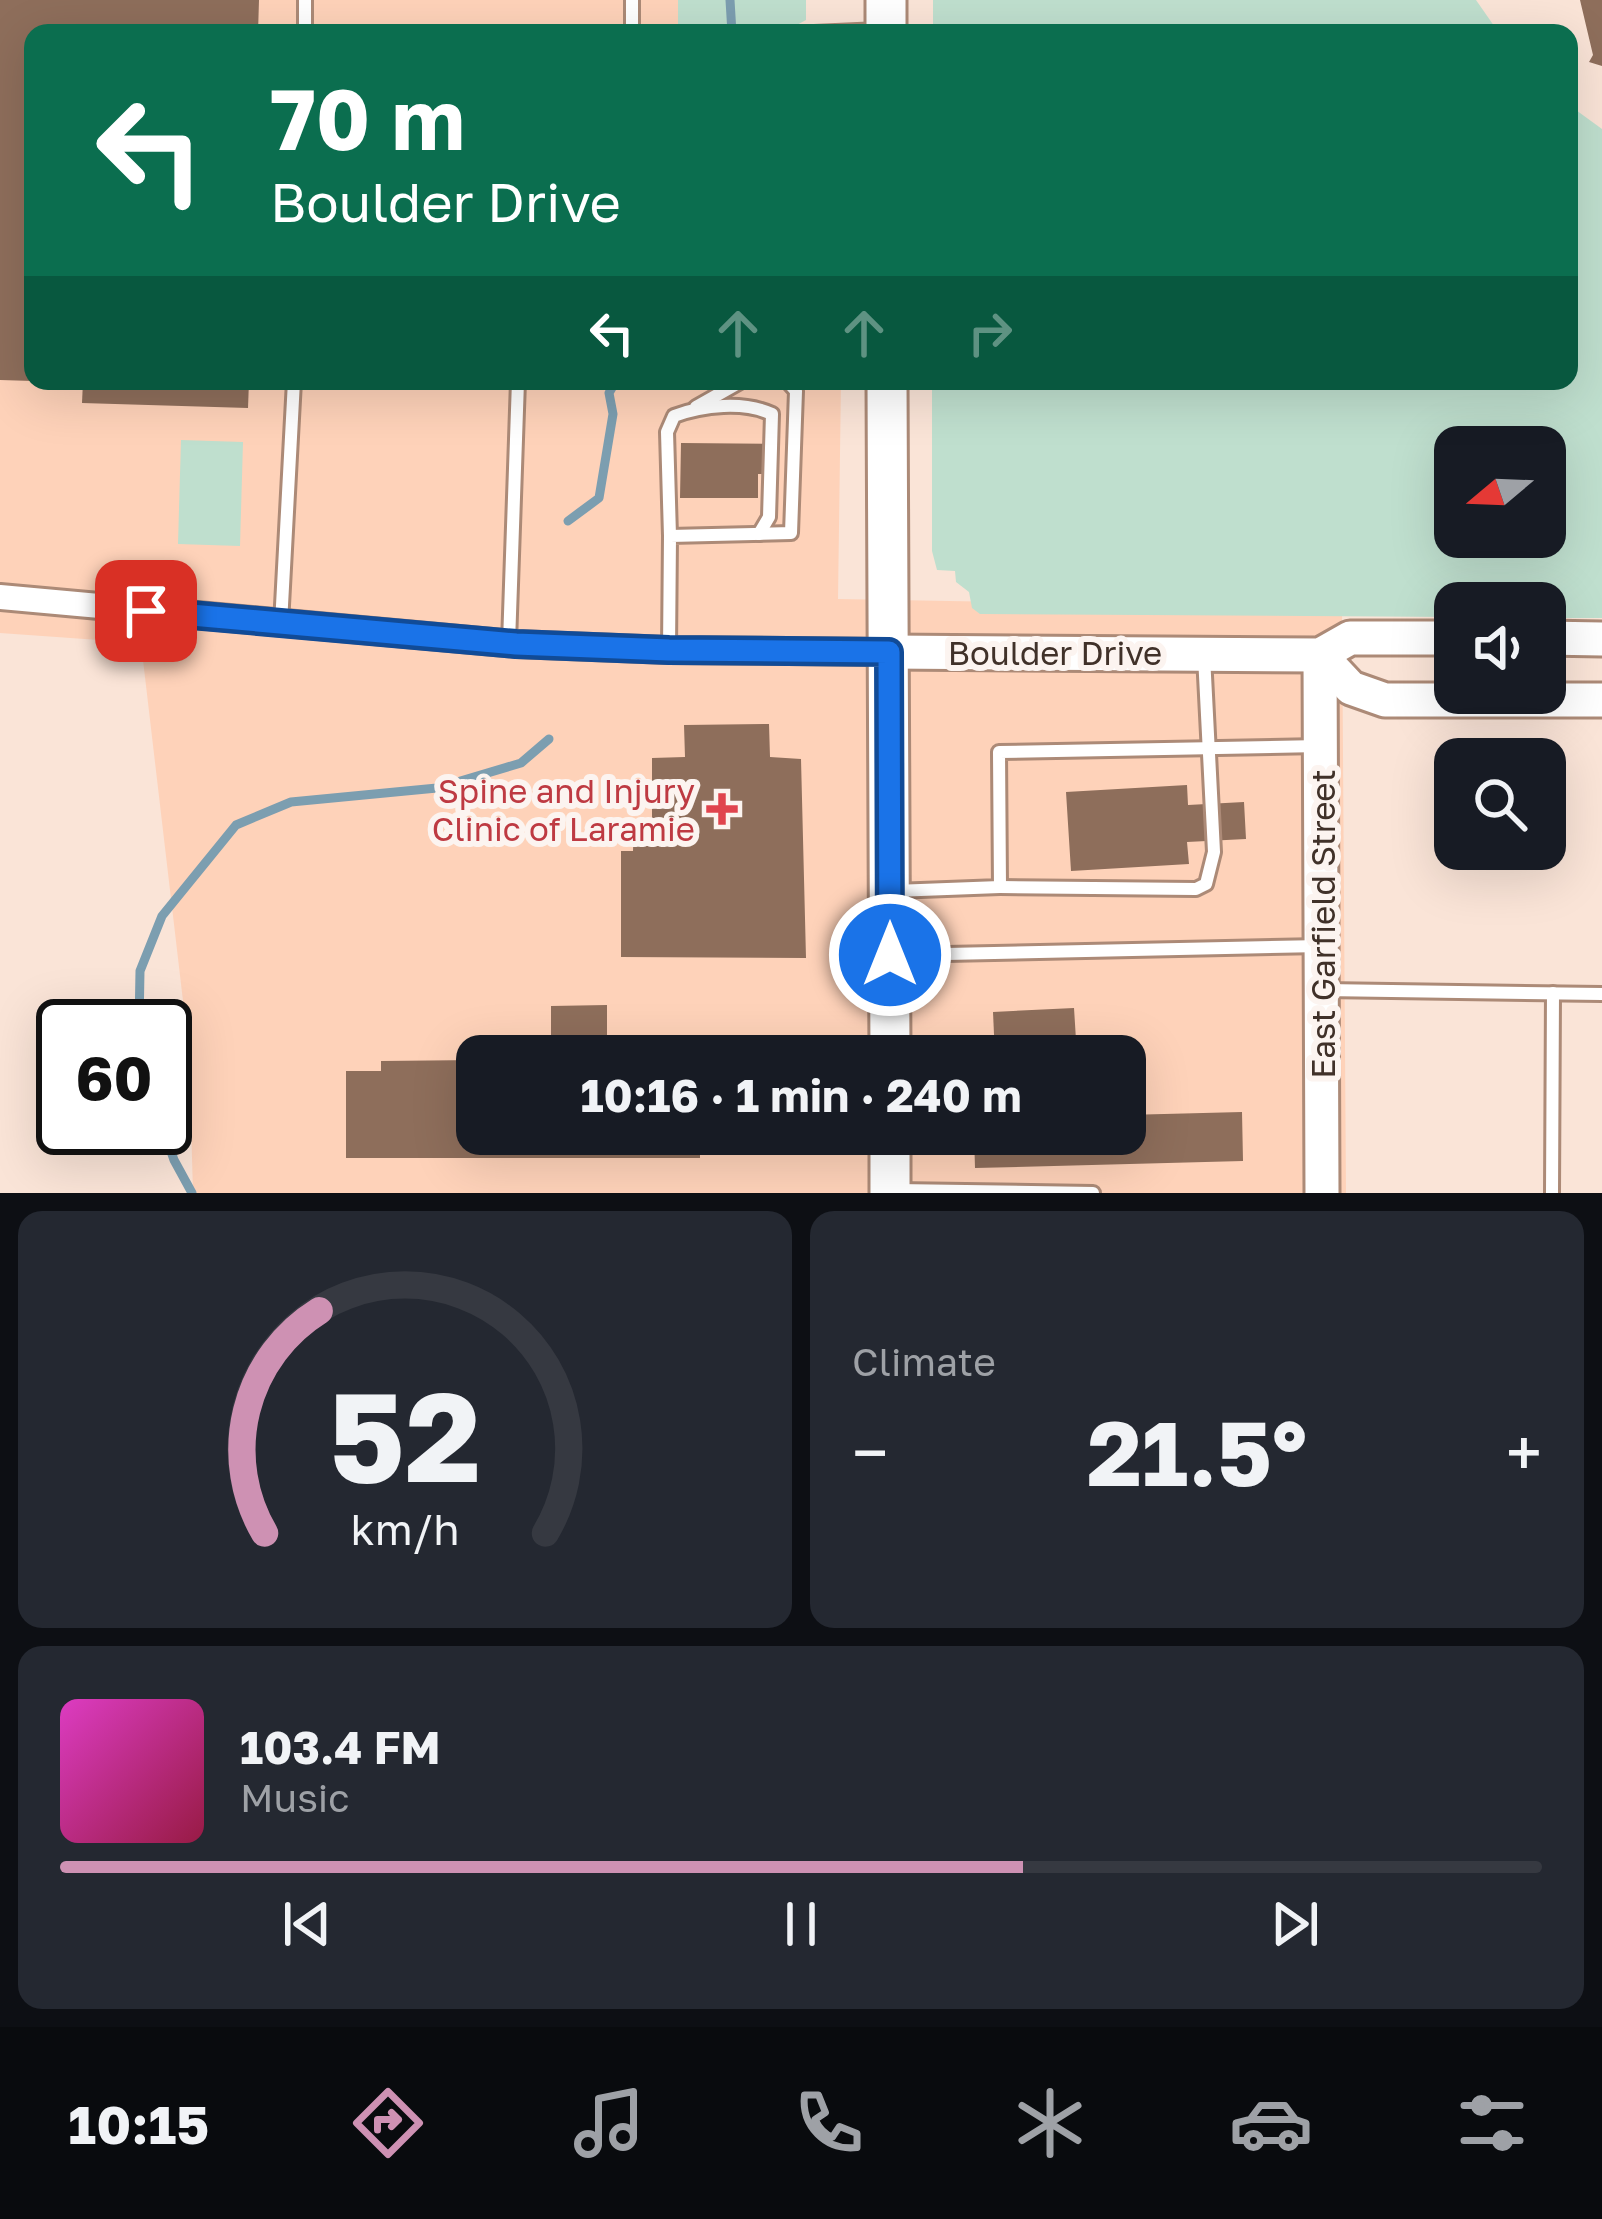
<!DOCTYPE html>
<html lang="en">
<head>
<meta charset="utf-8">
<style>
	body { margin:0; font-family:"Golos Text",sans-serif; background:#242831; color:#f1f3f6; height:100vh; display:flex; flex-direction:column; font-size:45px; white-space:nowrap }
	* { box-sizing:border-box; margin:0 }
	p { font-size:39px; color:#9ea1a6 }
	.icon { flex:none; width:66px; height:66px; fill:none; stroke:currentColor; stroke-width:2; stroke-linecap:round; stroke-linejoin:round }
	.map { position:relative; height:1193px; overflow:hidden }
	.sheet { display:flex; flex-direction:column; gap:18px; padding:18px; background:#0d0f14; flex:1 }
	.sheet>* { flex:none }
	.guide { position:absolute; left:24px; top:24px; width:1554px; height:366px; border-radius:24px; box-shadow:0 12px 48px #0002; background:#0b6e4f; color:#fff; overflow:hidden }
	.needle { width:78px; rotate:251deg }
	.buttons { position:absolute; left:1434px; top:426px; display:grid; gap:24px }
	.buttons a { display:grid; place-items:center; width:132px; height:132px; border-radius:24px; background:#171b24; box-shadow:0 12px 48px #0002; font-size:60px }
	.speed { position:absolute; left:36px; top:999px; display:flex; gap:24px; font-size:60px; font-weight:700; text-align:center }
	.speed>* { display:grid; place-content:center; width:156px; height:156px; border-radius:50%; background:#171b24; box-shadow:0 12px 48px #0002; line-height:1 }
	.speed .limit { border:6px solid #111; border-radius:18px; background:#fff; color:#111 }
	.pin { position:absolute; display:grid; place-items:center; width:102px; height:102px; color:#fff; margin:-51px; border-radius:24px; box-shadow:0 6px 18px #0006 }
	.me { position:absolute; width:132px; margin:-66px; rotate:0deg; stroke-linejoin:round; filter:drop-shadow(0 0 9px #0008) }
	.turn { display:flex; align-items:center; gap:42px; height:252px; padding:0 48px; font-size:54px }
	.turn .icon { width:156px; height:156px; stroke-width:2.5 }
	.turn b { display:block; font-size:84px; line-height:102px }
	.lanes { display:flex; align-items:center; height:114px; padding:0 48px; background:#0003; justify-content:center; gap:60px; direction:ltr }
	.lanes .off { opacity:.35 }
	.big { font-size:90px; font-weight:700; line-height:1.1 }
	.sheet .card { flex:1; display:flex; flex-direction:column; justify-content:center; gap:18px; min-width:0; padding:0 42px; border-radius:24px; background:#242831 }
	.sheet .dial { align-items:center; gap:0 }
	.dial svg { height:312px; overflow:visible; fill:none; stroke:#363941; stroke-width:7; stroke-linecap:round; text-anchor:middle }
	.dial text { fill:#f1f3f6; stroke:none }
	.song { display:flex; align-items:center; gap:36px }
	.cover { width:144px; height:144px; border-radius:18px; background:linear-gradient(135deg,hsl(310 70% 55%),hsl(340 70% 35%)) }
	.played { height:12px; border-radius:6px; background:linear-gradient(90deg,#ce91b3 65%,#363941 65%) }
	.keys { display:flex; justify-content:space-around; direction:ltr }
	.heat { display:flex; justify-content:space-between; align-items:center; font-size:66px; direction:ltr }
	.sheet .tiles { flex:1; display:grid; gap:18px; grid-template-columns:1fr 1fr }
	.card:last-child { grid-column:span 2 }
	.trip { position:absolute; left:456px; top:1035px; width:690px; height:120px; border-radius:24px; background:#171b24; box-shadow:0 12px 48px #0002; font-weight:700; line-height:120px; text-align:center }
	.dock { display:flex; height:192px; justify-content:space-around; align-items:center; background:#090b0e; color:#9ea1a6 }
	.dock .icon { width:84px; height:84px }
	.dock .on { color:#ce91b3 }
	.dock b { font-size:54px; color:#f1f3f6 }
	.map>svg:first-child { display:block }
	.built { fill:#fed2b9; fill-rule:evenodd }
	.green { fill:#bfdfce; fill-rule:evenodd }
	.lines { fill:none; stroke-linecap:round; stroke-linejoin:round }
	.stream { stroke:#7c9eb0; stroke-width:9 }
	.building { fill:#8e6e5b }
	.lane-casing { stroke:#ac8a77; stroke-width:18 }
	.street-casing { stroke:#ac8a77; stroke-width:30 }
	.secondary-casing { stroke:#ac8a77; stroke-width:39 }
	.primary-casing { stroke:#ac8a77; stroke-width:45 }
	.lane { stroke:#fff; stroke-width:12 }
	.street { stroke:#fff; stroke-width:24 }
	.secondary { stroke:#fff; stroke-width:33 }
	.primary { stroke:#fff; stroke-width:39 }
	.route-casing { stroke:#114b97; stroke-width:30 }
	.route { stroke:#1a73e8; stroke-width:21 }
	.health-dot { fill:#e0444e; stroke:#fcf4f0; stroke-width:4.5 }
	.labels { text-anchor:middle; dominant-baseline:central; stroke-width:12; stroke-linejoin:round; paint-order:stroke }
	.street-label { font-size:33px; fill:#403129; stroke:#fcf4f0 }
	.health-label { font-size:33px; fill:#be3a42; stroke:#fcf4f0; text-anchor:end }
</style>
</head>
<body>
<div class="map">
<svg width="1602" height="1193" viewBox="0 0 1602 1193">
	<rect width="100%" height="100%" fill="#fae4d7"/>
	<path class="built" d="M 0,0 L 678,0 L 678,33 L 33,33 L 33,381 L 841,381 L 838,599 L 1342,608 L 1346,1193 L 193,1193 L 189,1052 L 141,643 L 0,633 ZM 477,1056 L 1125,1056 L 1125,1134 L 477,1134 Z"/>
	<g class="green">
		<path d="M 678,0 L 806,0 L 806,20 L 782,33 L 678,33 Z"/>
		<path d="M 933,0 L 1476,0 L 1499,33 L 933,33 Z"/>
		<path d="M 1569,105 L 1602,129 L 1602,618 L 1545,618 L 1545,603 L 1455,603 L 1455,617 L 980,614 L 972,608 L 969,592 L 956,582 L 955,571 L 937,570 L 932,551 L 932,381 L 1569,381 ZM 1455,447 L 1545,447 L 1545,537 L 1455,537 Z"/>
		<path d="M 181,440 L 243,442 L 240,546 L 178,544 Z"/>
	</g>
	<g class="lines">
		<g class="stream">
			<path d="M 730,0 L 732,33"/>
			<path d="M 568,521 L 599,498 L 613,414 L 609,393 L 616,381"/>
			<path d="M 139,1026 L 140,971 L 162,916 L 236,825 L 291,802 L 437,788 L 521,763 L 549,739"/>
			<path d="M 163,1128 L 174,1160 L 192,1193"/>
		</g>
	</g>
	<g class="building">
		<path d="M 0,0 L 259,0 L 258,33 L 33,33 L 33,381 L 0,380 Z"/>
		<path d="M 1580,0 L 1602,0 L 1602,66 L 1589,62 L 1593,55 Z"/>
		<path d="M 83,381 L 249,381 L 248,408 L 82,403 Z"/>
		<path d="M 681,443 L 778,444 L 778,474 L 758,474 L 758,498 L 680,498 Z"/>
		<path d="M 769,724 L 770,757 L 801,759 L 806,958 L 621,957 L 621,851 L 633,851 L 634,820 L 652,820 L 652,758 L 685,757 L 684,725 Z"/>
		<path d="M 1187,785 L 1188,805 L 1244,802 L 1246,839 L 1187,842 L 1189,864 L 1071,871 L 1066,792 Z"/>
		<path d="M 607,1005 L 607,1056 L 551,1056 L 551,1006 Z"/>
		<path d="M 1074,1008 L 1077,1056 L 995,1056 L 993,1012 Z"/>
		<path d="M 477,1060 L 477,1134 L 700,1134 L 700,1158 L 346,1158 L 346,1071 L 381,1071 L 381,1061 Z"/>
		<path d="M 1242,1112 L 1243,1161 L 975,1168 L 974,1134 L 1125,1134 L 1125,1115 Z"/>
	</g>
	<g class="lines">
		<g class="lane-casing">
			<g id="lane">
				<path d="M 305,0 L 305,33"/>
				<path d="M 632,33 L 632,0"/>
				<path d="M 814,33 L 879,30"/>
				<path d="M 696,407 L 742,381"/>
				<path d="M 670,536 L 667,432 L 674,416 C 703,405 744,401 772,414 L 769,517 L 759,534"/>
				<path d="M 281,624 L 294,381"/>
				<path d="M 509,643 L 518,381"/>
				<path d="M 669,649 L 670,536 L 791,533 L 796,391 L 787,381"/>
				<path d="M 1000,887 L 1196,889 L 1206,884 L 1214,852 L 1204,656"/>
				<path d="M 894,891 L 1000,887 L 999,752 L 1320,746"/>
				<path d="M 898,955 L 1321,946"/>
				<path d="M 1324,990 L 1602,994"/>
				<path d="M 896,1190 L 1093,1193"/>
				<path d="M 1552,1193 L 1553,993"/>
			</g>
		</g>
		<g class="street-casing">
			<path id="street" d="M 0,597 L 516,644 L 669,650 L 889,652"/>
		</g>
		<g class="secondary-casing">
			<g id="secondary">
				<path d="M 1545,638 L 1602,639"/>
				<path d="M 889,652 L 1320,655 L 1350,638 L 1455,638"/>
				<path d="M 1320,655 L 1322,1193"/>
				<path d="M 1320,655 L 1351,688 L 1385,700 L 1602,700"/>
			</g>
		</g>
		<g class="primary-casing">
			<g id="primary">
				<path d="M 886,0 L 886,33"/>
				<path d="M 887,381 L 890,1056"/>
				<path d="M 890,1134 L 890,1193"/>
			</g>
		</g>
		<use href="#lane" class="lane"/>
		<use href="#street" class="street"/>
		<use href="#secondary" class="secondary"/>
		<use href="#primary" class="primary"/>
	</g>
	<g class="lines">
		<g class="route-casing">
			<path id="route" d="M 146,611 L 516,644 L 669,650 L 889,652 L 890,955"/>
		</g>
		<use href="#route" class="route"/>
	</g>
	<path class="health-dot" d="M716 791h12v12h12v12h-12v12h-12v-12h-12v-12h12z"/>
	<g class="labels">
		<g class="street-label">
			<text x="1055" y="652">Boulder Drive</text>
			<text transform="translate(1322 924) rotate(-90)">East Garfield Street</text>
		</g>
		<g class="health-label">
			<text x="695" y="790">Spine and Injury<tspan x="695" dy="38">Clinic of Laramie</tspan></text>
		</g>
	</g>
</svg>
<div class="buttons">
<a><svg class="needle" viewBox="-14 -14 28 28"><path d="M0-13l5 13h-10z" fill="#e53935"/><path d="M0 13l5-13h-10z" fill="#9ea1a6"/></svg></a>
<a><svg class="icon" aria-label="sound" viewBox="0 0 24 24"><path d="M4 9h4l5-4v14l-5-4H4zM17 9q2 3 0 6"/></svg></a>
<a><svg class="icon" aria-label="search" viewBox="0 0 24 24"><circle cx="10" cy="10" r="6"/><path d="M15 15l6 6"/></svg></a>
</div>
<div class="speed"><div class="limit">60</div></div>
<div class="pin" style="left:146px;top:611px;background:#d93025"><svg class="icon" aria-label="arrive" viewBox="0 0 24 24"><path d="M6 21V4h12l-3 4 3 4H6"/></svg></div>
<svg class="me" style="left:890px;top:955px" viewBox="-20 -20 40 40"><circle r="17" fill="#1a73e8" stroke="#fff" stroke-width="3"/><path d="M0-11L8 9 0 5-8 9z" fill="#fff"/></svg>
<div class="trip">10:16 · 1 min · 240 m</div>
<div class="guide">
<div class="turn"><svg class="icon" aria-label="left" viewBox="0 0 24 24"><path d="M17 20v-9H6M10 6l-5 5 5 5"/></svg><div><b>70 m</b>Boulder Drive</div></div>
<div class="lanes"><svg class="icon" aria-label="left" viewBox="0 0 24 24"><path d="M17 20v-9H6M10 6l-5 5 5 5"/></svg><svg class="icon off" aria-label="ahead" viewBox="0 0 24 24"><path d="M12 20V5M6 11l6-6 6 6"/></svg><svg class="icon off" aria-label="ahead" viewBox="0 0 24 24"><path d="M12 20V5M6 11l6-6 6 6"/></svg><svg class="icon off" aria-label="right" viewBox="0 0 24 24"><path d="M7 20v-9h11M14 6l5 5-5 5"/></svg></div>
</div>
</div>
<section class="sheet">
<div class="tiles">
<div class="card dial"><svg viewBox="0 0 100 80">
<path d="M14 69A42 42 0 1 1 86 69"/>
<path d="M14 69A42 42 0 0 1 28 12" stroke="#ce91b3"/>
<text x="50" y="56" font-size="32" font-weight="700">52</text>
<text x="50" y="72" font-size="11">km/h</text>
</svg></div>
<div class="card"><p>Climate</p>
<div class="heat"><a>−</a><b class="big">21.5°</b><a>+</a></div>
</div>
<div class="card">
<div class="song"><i class="cover"></i><div><b>103.4 FM</b><p>Music</p></div></div>
<div class="played"></div>
<div class="keys"><svg class="icon" aria-label="previous" viewBox="0 0 24 24"><path d="M18 5L8 12l10 7zM5 5v14"/></svg><svg class="icon" aria-label="pause" viewBox="0 0 24 24"><path d="M8 5v14M16 5v14"/></svg><svg class="icon" aria-label="next" viewBox="0 0 24 24"><path d="M6 5l10 7-10 7zM19 5v14"/></svg></div>
</div>
</div>
</section>
<nav class="dock">
<b>10:15</b>
<svg class="icon on" aria-label="directions" viewBox="0 0 24 24"><path d="M12 3l9 9-9 9-9-9zM9 14v-3h6M13 9l2 2-2 2"/></svg>
<svg class="icon" aria-label="music" viewBox="0 0 24 24"><path d="M9 18V5l10-2v13"/><circle cx="6" cy="18" r="3"/><circle cx="16" cy="16" r="3"/></svg>
<svg class="icon" aria-label="phone" viewBox="0 0 24 24"><path d="M5 4h4l2 5-3 2q2 4 5 5l2-3 5 2v4C11 20 4 13 5 4z"/></svg>
<svg class="icon" aria-label="climate" viewBox="0 0 24 24"><path d="M12 3v18M4 7l16 10M4 17L20 7"/></svg>
<svg class="icon" aria-label="car" viewBox="0 0 24 24"><path d="M5 17H2v-5l4-1 3-4h7l3 4 3 1v5h-3M9 17h6M6 11h13"/><circle cx="7" cy="17" r="2"/><circle cx="17" cy="17" r="2"/></svg>
<svg class="icon" aria-label="filters" viewBox="0 0 24 24"><path d="M4 7h16M4 17h16"/><circle cx="9" cy="7" r="2"/><circle cx="15" cy="17" r="2"/></svg>
</nav>
</body>
</html>
